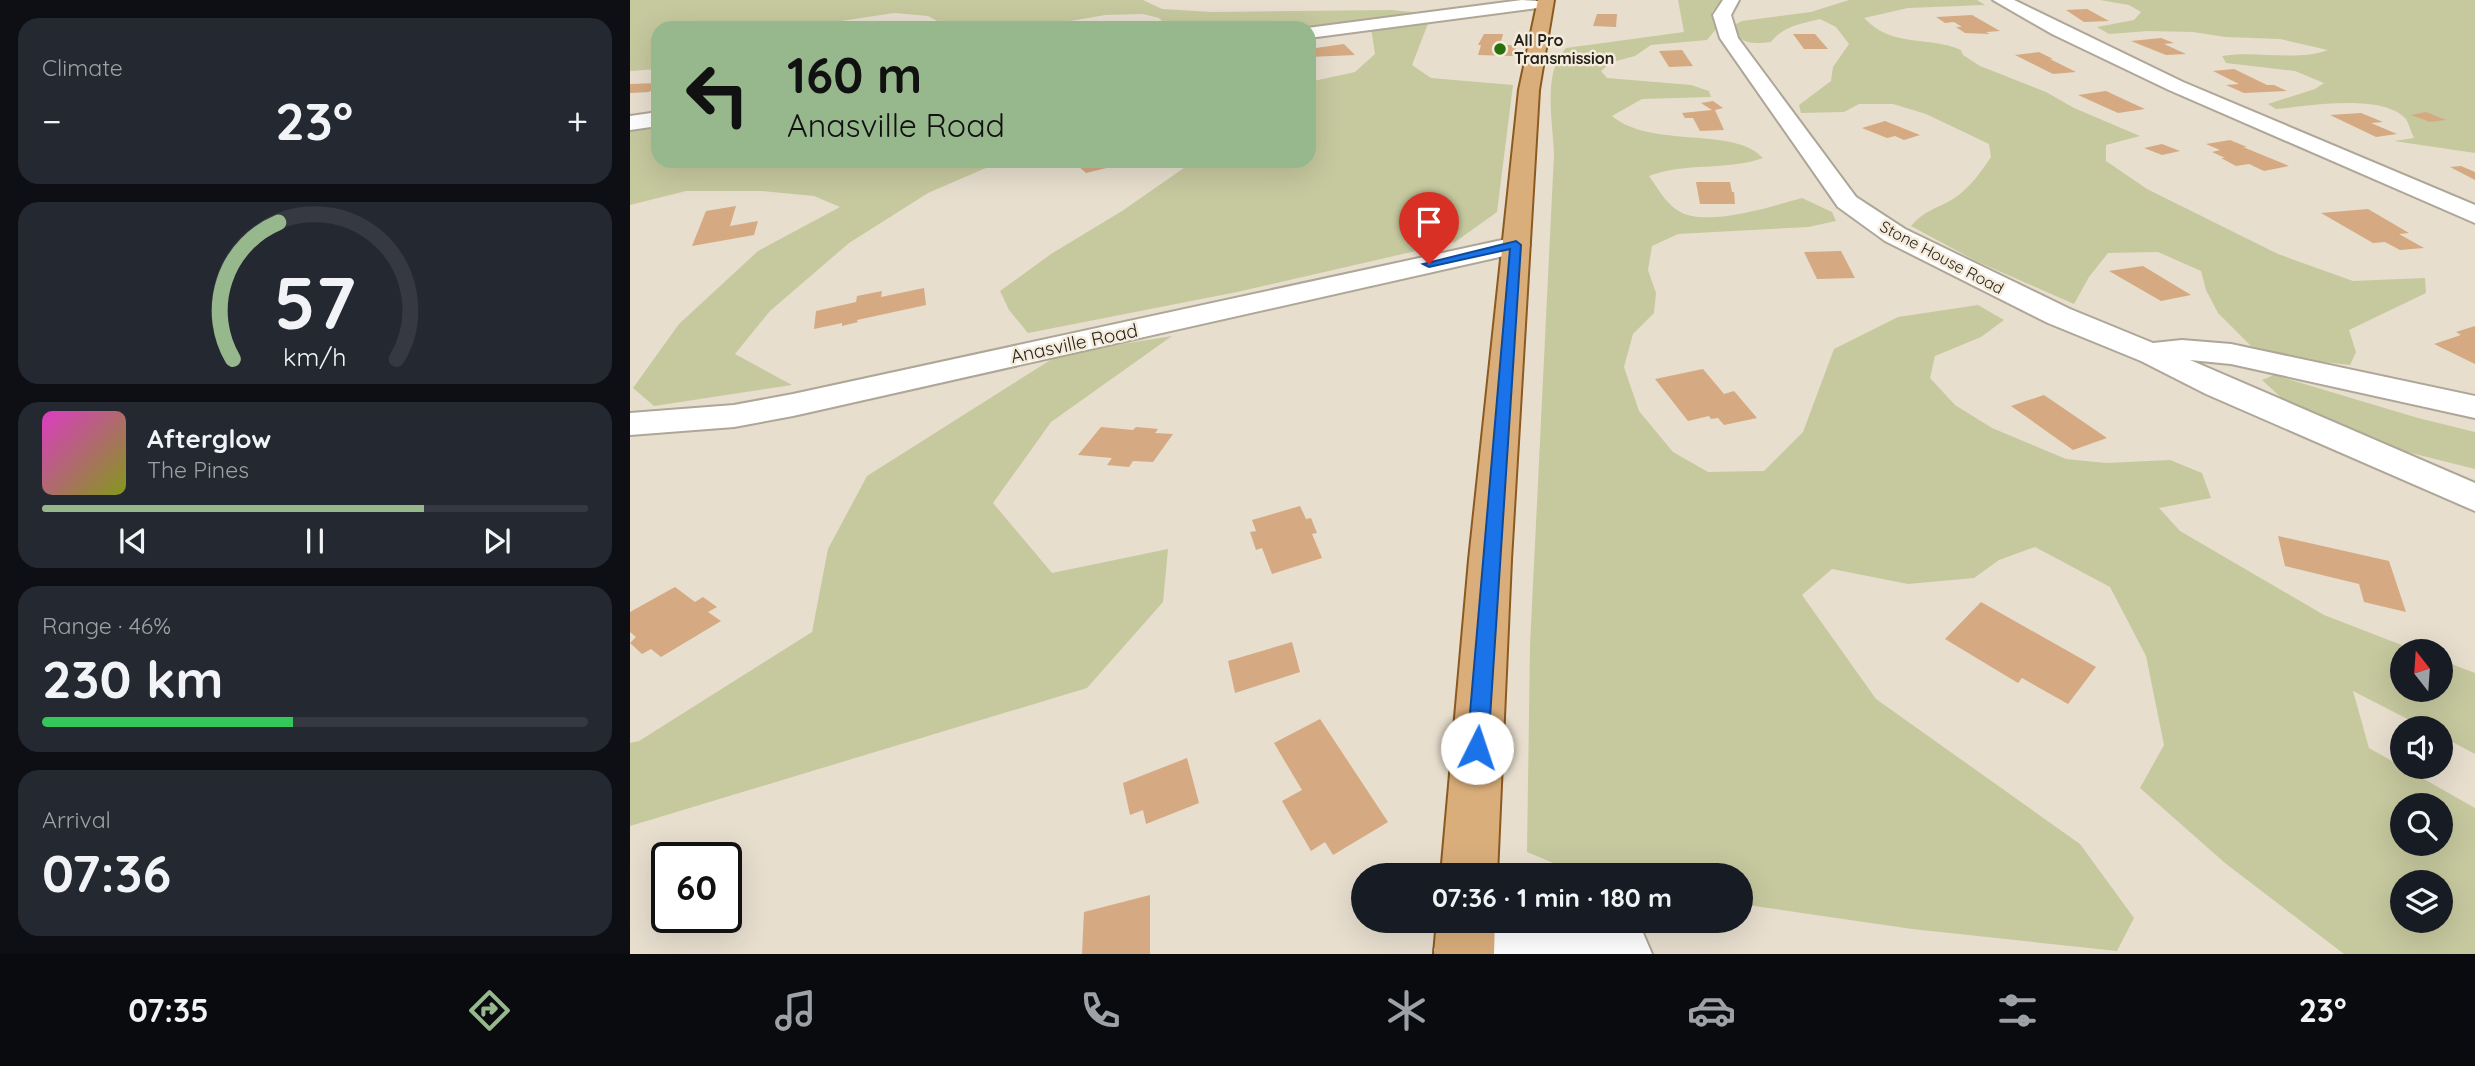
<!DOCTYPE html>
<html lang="en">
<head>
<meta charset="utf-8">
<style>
	body { margin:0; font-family:Quicksand,sans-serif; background:#242831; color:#f1f3f6; height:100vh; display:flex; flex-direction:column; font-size:26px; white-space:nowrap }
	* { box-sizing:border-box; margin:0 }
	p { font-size:23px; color:#9ea1a6 }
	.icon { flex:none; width:38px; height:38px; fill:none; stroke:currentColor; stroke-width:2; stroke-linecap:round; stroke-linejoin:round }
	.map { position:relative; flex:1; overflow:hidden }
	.sheet { display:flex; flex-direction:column; gap:18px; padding:18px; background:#0d0f14; width:630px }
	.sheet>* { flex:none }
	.guide { position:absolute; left:21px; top:21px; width:665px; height:147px; border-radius:21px; box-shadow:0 7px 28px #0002; background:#97b88d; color:#111; overflow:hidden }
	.needle { width:46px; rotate:343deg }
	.buttons { position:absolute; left:1760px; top:639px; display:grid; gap:14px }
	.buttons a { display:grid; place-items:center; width:63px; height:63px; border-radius:50%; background:#171b24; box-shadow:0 7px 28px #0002; font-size:35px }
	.speed { position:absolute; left:21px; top:842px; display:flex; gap:14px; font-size:35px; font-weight:700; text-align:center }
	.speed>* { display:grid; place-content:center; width:91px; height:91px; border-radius:50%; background:#171b24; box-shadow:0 7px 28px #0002; line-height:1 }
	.speed .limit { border:4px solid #111; border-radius:10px; background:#fff; color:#111 }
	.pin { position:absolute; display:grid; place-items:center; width:60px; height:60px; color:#fff; margin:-72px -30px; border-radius:50% 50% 50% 0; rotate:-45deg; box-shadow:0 0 7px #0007 }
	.pin .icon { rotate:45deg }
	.me { position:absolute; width:77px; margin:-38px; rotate:4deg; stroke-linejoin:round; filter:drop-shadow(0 0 5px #0008) }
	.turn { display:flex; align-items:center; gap:24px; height:147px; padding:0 21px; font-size:32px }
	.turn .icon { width:91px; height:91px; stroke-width:2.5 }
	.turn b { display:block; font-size:49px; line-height:60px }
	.big { font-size:52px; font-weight:700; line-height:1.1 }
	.sheet .widget { flex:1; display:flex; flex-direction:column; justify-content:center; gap:10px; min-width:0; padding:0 24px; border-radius:21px; background:#242831 }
	.sheet .dial { align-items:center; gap:0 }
	.dial svg { height:182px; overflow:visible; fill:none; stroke:#363941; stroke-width:7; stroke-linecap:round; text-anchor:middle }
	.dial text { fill:#f1f3f6; stroke:none }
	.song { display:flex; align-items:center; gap:21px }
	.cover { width:84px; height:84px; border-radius:10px; background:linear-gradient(135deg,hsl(310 70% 55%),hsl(70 70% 35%)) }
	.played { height:7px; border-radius:4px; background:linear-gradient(90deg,#97b88d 70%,#363941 70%) }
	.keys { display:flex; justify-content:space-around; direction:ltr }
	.heat { display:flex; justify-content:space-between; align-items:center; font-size:38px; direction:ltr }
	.charge { height:10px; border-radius:5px; background:linear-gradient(90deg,#34c759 46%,#363941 0) }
	.trip { position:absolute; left:721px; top:863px; width:402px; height:70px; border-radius:35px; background:#171b24; box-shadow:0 7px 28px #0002; font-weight:700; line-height:70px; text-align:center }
	.tab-bar { display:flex; height:112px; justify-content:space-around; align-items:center; background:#090b0e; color:#9ea1a6 }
	.tab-bar .icon { width:49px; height:49px }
	.tab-bar .current { color:#97b88d }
	.tab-bar b { font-size:32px; color:#f1f3f6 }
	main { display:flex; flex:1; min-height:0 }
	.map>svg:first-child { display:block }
	.green { fill:#c6c99e; fill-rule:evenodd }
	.building { fill:#d5a982 }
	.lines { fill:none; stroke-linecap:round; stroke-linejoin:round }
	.minor-casing { stroke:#aea697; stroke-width:4 }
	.major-casing { stroke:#8b5a21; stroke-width:4 }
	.minor { fill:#fff; fill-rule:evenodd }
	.major { fill:#daae7b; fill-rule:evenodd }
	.route { fill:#1a73e8; stroke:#114b97; stroke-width:2 }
	.poi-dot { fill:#286f0d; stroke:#f4ebdb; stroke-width:2.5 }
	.labels { text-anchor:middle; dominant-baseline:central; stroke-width:5; stroke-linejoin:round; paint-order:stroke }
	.far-poi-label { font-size:16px; font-weight:bold; fill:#26221d; stroke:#f4ebdb; text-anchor:start }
	.far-street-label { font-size:16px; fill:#26221d; stroke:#f4ebdb }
	.street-label { font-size:19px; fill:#26221d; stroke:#f4ebdb }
</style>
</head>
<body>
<main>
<section class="sheet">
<div class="widget"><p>Climate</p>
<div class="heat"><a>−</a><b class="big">23°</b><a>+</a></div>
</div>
<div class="widget dial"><svg viewBox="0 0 100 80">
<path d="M14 69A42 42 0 1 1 86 69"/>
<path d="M14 69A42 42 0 0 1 34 9" stroke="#97b88d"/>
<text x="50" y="56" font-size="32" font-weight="700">57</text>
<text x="50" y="72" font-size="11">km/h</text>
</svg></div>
<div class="widget">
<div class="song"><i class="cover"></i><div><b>Afterglow</b><p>The Pines</p></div></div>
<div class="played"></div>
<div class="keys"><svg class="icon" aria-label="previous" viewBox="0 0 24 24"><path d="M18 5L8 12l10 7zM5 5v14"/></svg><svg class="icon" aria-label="pause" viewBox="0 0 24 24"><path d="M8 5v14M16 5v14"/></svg><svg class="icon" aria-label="next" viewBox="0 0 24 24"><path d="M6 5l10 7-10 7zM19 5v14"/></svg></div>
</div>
<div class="widget"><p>Range · 46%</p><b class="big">230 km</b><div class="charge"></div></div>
<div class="widget"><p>Arrival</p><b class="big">07:36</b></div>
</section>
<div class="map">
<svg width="1845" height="954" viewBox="0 0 1845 954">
	<rect width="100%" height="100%" fill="#e7dece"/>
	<g class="green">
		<path d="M 0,0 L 513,0 L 532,9 L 581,12 L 762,10 L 792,13 L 675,28 L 539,28 L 529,18 L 513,14 L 475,15 L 400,28 L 320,28 L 298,16 L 264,13 L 165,28 L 28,28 L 28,69 L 0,71 Z"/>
		<path d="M 1048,0 L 1092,0 L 1082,12 L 1087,28 L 1077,40 L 1021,45 L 1005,56 L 982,62 L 971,71 L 977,78 L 1061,85 L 1079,91 L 1081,97 L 1012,99 L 982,116 C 1021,149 1104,126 1133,158 C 1097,171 1055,162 1019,176 C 1027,187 1035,202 1047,210 C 1075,229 1142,206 1172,198 L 1202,212 L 1206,221 L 1178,227 L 1048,234 L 1022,246 L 1018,270 L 1026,293 L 1024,313 L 1003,334 L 994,367 L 1009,411 L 1043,452 L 1078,472 L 1134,471 L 1173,432 L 1204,349 L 1268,317 L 1348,305 L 1374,320 L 1351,337 L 1305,356 L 1300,378 L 1325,405 L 1362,428 L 1436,459 L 1476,463 L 1540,460 L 1572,473 L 1581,498 L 1529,508 L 1550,531 L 1694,615 L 1787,651 L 1773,651 L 1773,690 L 1811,690 L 1811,660 L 1845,673 L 1845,754 L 1811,736 L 1811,728 L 1795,728 L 1723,691 L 1739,748 L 1845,808 L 1845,954 L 1714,954 L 1595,863 L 1510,788 L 1534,745 L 1516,656 L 1480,587 L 1405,547 L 1369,560 L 1344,578 L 1278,584 L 1202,569 L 1172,595 L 1246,699 L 1450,844 L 1504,918 L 1487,951 L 1282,929 L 1111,904 L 1111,875 L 952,875 L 897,852 L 900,646 L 924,154 C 923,122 912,72 936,48 L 1054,32 ZM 1773,805 L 1811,805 L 1811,844 L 1773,844 ZM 1773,882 L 1811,882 L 1811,920 L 1773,920 Z"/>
		<path d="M 1219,0 L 1347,0 L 1355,5 L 1278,8 L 1234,18 C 1264,49 1297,35 1331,50 L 1333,55 L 1350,66 L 1416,92 L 1444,108 L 1510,136 L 1476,145 L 1476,161 L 1517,189 L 1648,254 L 1723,281 L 1795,278 L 1796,293 L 1719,330 L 1726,352 L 1720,365 L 1683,361 L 1621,346 L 1588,313 L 1576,290 L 1571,271 L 1528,252 L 1478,253 L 1459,277 L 1444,304 L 1346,261 L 1281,226 C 1293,211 1308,208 1323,199 C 1339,189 1351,172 1361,157 L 1359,144 L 1296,114 L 1263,104 L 1229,104 L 1214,112 L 1171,113 L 1169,105 L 1201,81 L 1203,67 L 1219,44 L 1206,27 L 1190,19 C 1171,24 1153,26 1141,42 C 1122,44 1110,45 1102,26 L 1112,21 L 1181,12 Z"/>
		<path d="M 1470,0 L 1845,0 L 1845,153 L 1764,141 L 1784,138 C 1781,132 1779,123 1775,118 C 1751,93 1677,106 1646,109 L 1638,104 L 1685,89 L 1694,83 L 1665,71 L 1596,63 L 1592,56 C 1626,50 1666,62 1698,50 L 1650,39 L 1595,37 L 1563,32 L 1518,31 L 1479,34 L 1467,27 L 1504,20 L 1511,12 L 1499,5 Z"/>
		<path d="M 799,21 L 782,65 L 801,78 L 883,85 L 867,212 L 825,242 L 607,292 L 398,333 L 379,310 L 370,291 L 421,254 L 492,211 L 564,161 L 679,161 L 679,82 L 725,72 L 745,54 L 741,28 Z"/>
		<path d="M 28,123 L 28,161 L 372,161 L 298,193 L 219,243 L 140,311 L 105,354 L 162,385 L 24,406 L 3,388 L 49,324 L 128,251 L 210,207 L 184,196 L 131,191 L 56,191 L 0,205 L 0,131 Z"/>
		<path d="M 542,336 L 421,422 L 363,503 L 422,573 L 538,549 L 533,602 L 457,688 L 0,826 L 0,743 L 9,741 L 182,632 L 198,549 L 237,476 L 430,354 Z"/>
		<path d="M 1644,375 L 1788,418 L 1845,432 L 1845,469 L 1769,450 L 1667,412 L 1632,380 Z"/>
	</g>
	<g class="building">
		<path d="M 1457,9 L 1479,21 L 1454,22 L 1436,10 Z"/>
		<path d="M 967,14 L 987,14 L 986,27 L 963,26 Z"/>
		<path d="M 1342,15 L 1370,31 L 1356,32 L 1360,34 L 1335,33 L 1326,27 L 1332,27 L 1324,22 L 1315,23 L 1306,17 Z"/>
		<path d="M 854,34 L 873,34 L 870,45 L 887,45 L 884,56 L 848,55 L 851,45 L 848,45 Z"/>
		<path d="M 1163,34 L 1185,34 L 1198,49 L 1174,49 Z"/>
		<path d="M 1531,38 L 1544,43 L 1534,44 L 1556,54 L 1536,55 L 1501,41 Z"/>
		<path d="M 714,44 L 725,55 L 679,57 L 679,49 Z"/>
		<path d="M 1052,50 L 1063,66 L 1039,67 L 1029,51 Z"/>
		<path d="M 1409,52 L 1423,59 L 1420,59 L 1446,72 L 1423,74 L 1385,55 Z"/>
		<path d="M 1604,69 L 1637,85 L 1644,85 L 1657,91 L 1614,93 L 1596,85 L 1609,84 L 1583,71 Z"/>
		<path d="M 28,83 L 28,86 L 19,92 L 0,93 L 0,84 Z"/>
		<path d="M 1476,91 L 1504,104 L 1515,109 L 1488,113 L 1448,95 Z"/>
		<path d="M 1083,101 L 1093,108 L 1085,110 L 1094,130 L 1070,131 L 1063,118 L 1055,118 L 1052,113 L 1082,110 L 1071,103 Z"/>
		<path d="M 1796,112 L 1816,120 L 1800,122 L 1781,115 Z"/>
		<path d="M 1731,113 L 1753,122 L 1741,123 L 1767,134 L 1746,137 L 1700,115 Z"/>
		<path d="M 1255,121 L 1290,135 L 1274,140 L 1265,136 L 1257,138 L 1232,128 Z"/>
		<path d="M 1600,140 L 1617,147 L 1613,147 L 1659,166 L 1634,171 L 1619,164 L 1606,166 L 1591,158 L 1595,158 L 1582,152 L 1590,150 L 1576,144 Z"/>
		<path d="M 1532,144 L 1550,151 L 1532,155 L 1514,148 Z"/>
		<path d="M 447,161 L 501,161 L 501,162 L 456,173 L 447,165 L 449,164 Z"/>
		<path d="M 1831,166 L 1845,172 L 1845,180 L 1820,167 Z"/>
		<path d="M 1066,182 L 1100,182 L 1102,192 L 1104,192 L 1105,204 L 1070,204 Z"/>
		<path d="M 106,206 L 100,226 L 128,221 L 124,235 L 62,246 L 76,211 Z"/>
		<path d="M 1738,209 L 1779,233 L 1769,234 L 1794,248 L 1770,250 L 1755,242 L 1743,243 L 1691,213 Z"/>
		<path d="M 1211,251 L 1225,278 L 1187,279 L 1174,252 Z"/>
		<path d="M 1513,266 L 1561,295 L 1531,301 L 1479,271 Z"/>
		<path d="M 294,288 L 296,305 L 227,320 L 228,322 L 212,326 L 212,323 L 184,329 L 186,311 L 226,302 L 227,296 L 252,291 L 251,297 Z"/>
		<path d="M 1845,326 L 1845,364 L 1804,344 L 1831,335 L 1826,332 Z"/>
		<path d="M 1073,369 L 1094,394 L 1104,391 L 1127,418 L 1094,425 L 1088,418 L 1081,419 L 1079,416 L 1058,421 L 1025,379 Z"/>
		<path d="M 1414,395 L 1477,438 L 1443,450 L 1381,406 Z"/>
		<path d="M 471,427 L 503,430 L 506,427 L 528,429 L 525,433 L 543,434 L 523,462 L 503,461 L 499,467 L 477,465 L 482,458 L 448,455 Z"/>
		<path d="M 670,506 L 676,519 L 681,518 L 687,533 L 682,534 L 692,558 L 642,574 L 632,548 L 626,550 L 620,532 L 626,531 L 622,520 Z"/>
		<path d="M 1648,536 L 1759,561 L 1776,612 L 1734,602 L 1729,584 L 1655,566 Z"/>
		<path d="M 45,587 L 65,602 L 73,597 L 87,607 L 78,612 L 91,621 L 31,657 L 21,649 L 12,654 L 0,643 L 6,637 L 0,632 L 0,612 Z"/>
		<path d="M 1351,602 L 1466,667 L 1438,704 L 1392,678 L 1388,683 L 1315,639 Z"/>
		<path d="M 662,642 L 670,672 L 605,693 L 598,661 Z"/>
		<path d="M 690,719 L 758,822 L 703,855 L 695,842 L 681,851 L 652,801 L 672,790 L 644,743 Z"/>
		<path d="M 557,758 L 569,803 L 516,824 L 513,810 L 500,815 L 493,783 Z"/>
		<path d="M 520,895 L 520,954 L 452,954 L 454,912 Z"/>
	</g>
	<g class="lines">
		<g class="minor-casing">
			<g id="minor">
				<path d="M 892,0 L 923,2 L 915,7 L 679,38 L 677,28 Z"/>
				<path d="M 1093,0 L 1109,0 L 1101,15 L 1108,38 L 1226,197 L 1275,229 L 1440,309 L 1523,343 L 1552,340 L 1601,344 L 1845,396 L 1845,418 L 1601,364 L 1560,360 L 1845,483 L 1845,511 L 1576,394 L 1511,361 L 1418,323 L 1255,241 L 1208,207 L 1090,38 L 1083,15 Z"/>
				<path d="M 1363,0 L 1384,0 L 1553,82 L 1845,205 L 1845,223 L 1539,90 L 1422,34 Z"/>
				<path d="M 28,112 L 28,126 L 0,130 L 0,116 Z"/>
				<path d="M 886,237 L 896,239 L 900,245 L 896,251 L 163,416 L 104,427 L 0,435 L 0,413 L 104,405 L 163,394 Z"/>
				<path d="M 833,920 C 888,920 962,911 1013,933 L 1022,954 L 806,954 L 804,950 L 813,929 Z"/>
			</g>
		</g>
		<g class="major-casing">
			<g id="major">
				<path d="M 908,0 L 924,0 L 909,90 L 881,560 L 867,875 L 811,875 L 839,560 L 889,90 Z"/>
				<path d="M 807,920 L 865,920 L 864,954 L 804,954 Z"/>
			</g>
		</g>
		<use href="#minor" class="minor"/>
		<use href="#major" class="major"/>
	</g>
	<path class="route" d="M 886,241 L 891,245 L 858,748 L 855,755 L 847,757 L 840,755 L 837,748 L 880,249 L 799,267 L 793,264 Z"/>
	<circle class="poi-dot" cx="870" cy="49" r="7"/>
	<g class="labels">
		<g class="far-poi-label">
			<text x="884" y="40">All Pro<tspan x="884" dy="18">Transmission</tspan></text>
		</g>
		<g class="far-street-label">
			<text transform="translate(1312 257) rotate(28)">Stone House Road</text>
		</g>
		<g class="street-label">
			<text transform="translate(444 343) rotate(-12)">Anasville Road</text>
		</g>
	</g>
</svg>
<div class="buttons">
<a><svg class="needle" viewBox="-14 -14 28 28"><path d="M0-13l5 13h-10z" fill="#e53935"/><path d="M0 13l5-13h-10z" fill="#9ea1a6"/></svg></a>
<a><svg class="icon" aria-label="sound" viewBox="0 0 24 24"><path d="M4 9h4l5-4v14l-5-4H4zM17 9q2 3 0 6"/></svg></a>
<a><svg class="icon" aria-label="search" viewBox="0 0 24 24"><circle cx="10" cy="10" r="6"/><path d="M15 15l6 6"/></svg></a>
<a><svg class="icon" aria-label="layers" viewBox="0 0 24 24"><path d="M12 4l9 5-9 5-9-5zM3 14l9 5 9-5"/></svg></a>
</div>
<div class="speed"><div class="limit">60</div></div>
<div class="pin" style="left:799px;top:264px;background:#d93025"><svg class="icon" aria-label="arrive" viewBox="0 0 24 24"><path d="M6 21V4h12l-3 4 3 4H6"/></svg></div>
<svg class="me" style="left:847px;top:748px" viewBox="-20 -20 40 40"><circle r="19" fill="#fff"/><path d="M0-13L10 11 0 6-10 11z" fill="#1a73e8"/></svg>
<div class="trip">07:36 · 1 min · 180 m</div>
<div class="guide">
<div class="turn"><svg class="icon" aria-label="left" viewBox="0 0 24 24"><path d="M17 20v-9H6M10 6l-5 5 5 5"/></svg><div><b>160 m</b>Anasville Road</div></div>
</div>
</div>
</main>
<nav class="tab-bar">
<b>07:35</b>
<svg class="icon current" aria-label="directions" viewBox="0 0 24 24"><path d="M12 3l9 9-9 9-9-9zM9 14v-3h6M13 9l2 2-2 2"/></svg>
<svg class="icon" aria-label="music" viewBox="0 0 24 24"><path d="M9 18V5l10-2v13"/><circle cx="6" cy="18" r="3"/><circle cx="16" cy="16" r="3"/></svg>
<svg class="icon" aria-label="phone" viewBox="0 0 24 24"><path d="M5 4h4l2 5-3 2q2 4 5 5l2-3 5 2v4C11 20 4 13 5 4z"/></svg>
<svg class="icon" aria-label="climate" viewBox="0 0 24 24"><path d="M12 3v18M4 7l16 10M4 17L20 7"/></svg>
<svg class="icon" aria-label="car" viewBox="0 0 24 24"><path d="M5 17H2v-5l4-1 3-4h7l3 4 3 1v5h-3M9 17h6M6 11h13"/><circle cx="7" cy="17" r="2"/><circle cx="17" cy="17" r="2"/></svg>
<svg class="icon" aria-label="filters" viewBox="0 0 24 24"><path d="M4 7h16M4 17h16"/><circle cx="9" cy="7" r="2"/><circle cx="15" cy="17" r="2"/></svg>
<b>23°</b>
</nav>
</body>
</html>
